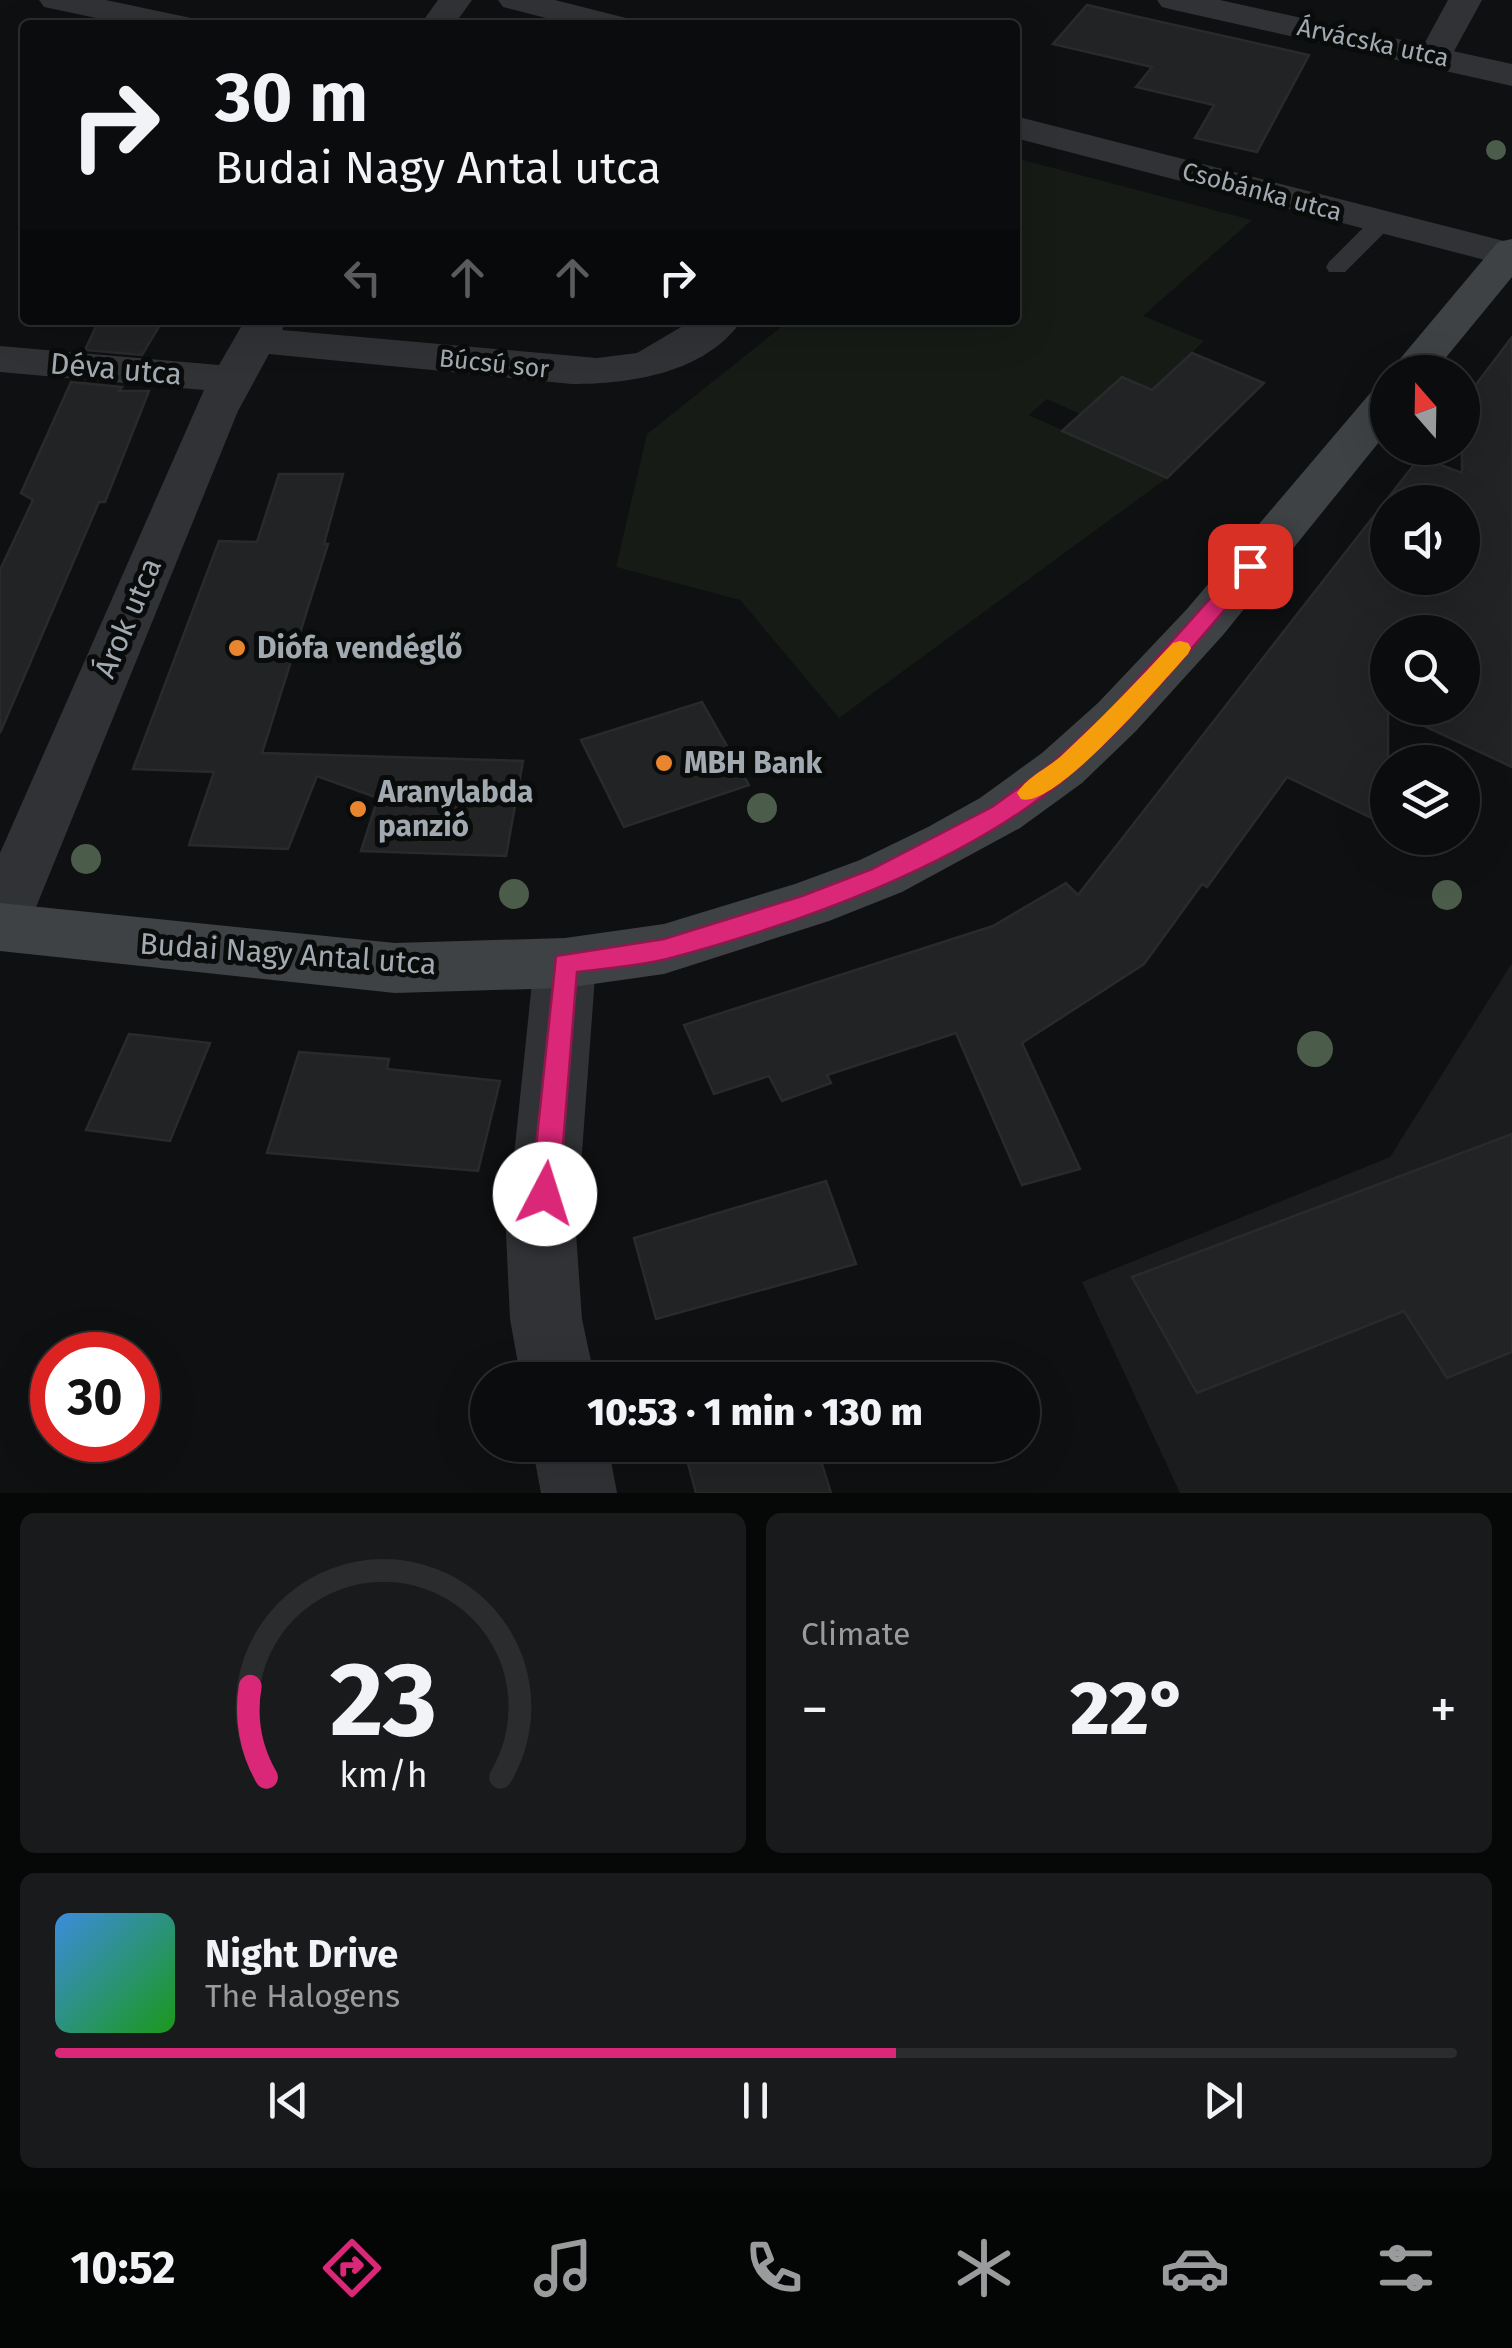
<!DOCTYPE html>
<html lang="en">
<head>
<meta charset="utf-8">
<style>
	body { margin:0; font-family:"Fira Sans",sans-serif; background:#191a1b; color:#f1f3f6; height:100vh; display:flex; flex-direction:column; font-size:38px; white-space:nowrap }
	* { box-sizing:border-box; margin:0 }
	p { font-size:32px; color:#9a9b9d }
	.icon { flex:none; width:55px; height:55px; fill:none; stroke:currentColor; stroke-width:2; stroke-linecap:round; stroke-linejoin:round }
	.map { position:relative; height:1493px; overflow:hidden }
	.sheet { display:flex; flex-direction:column; gap:20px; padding:20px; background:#060707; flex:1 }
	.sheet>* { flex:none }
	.guide { position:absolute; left:20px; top:20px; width:1000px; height:305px; border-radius:10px; box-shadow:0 10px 40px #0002,0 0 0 2px #2b2c2e; background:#0b0c0d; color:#f1f3f6; overflow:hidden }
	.needle { width:65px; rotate:340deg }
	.buttons { position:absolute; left:1370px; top:355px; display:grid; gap:20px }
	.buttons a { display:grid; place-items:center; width:110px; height:110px; border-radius:50%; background:#0b0c0d; box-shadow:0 10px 40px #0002,0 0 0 2px #2b2c2e; font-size:50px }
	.speed { position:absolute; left:30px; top:1332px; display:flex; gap:20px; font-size:50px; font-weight:700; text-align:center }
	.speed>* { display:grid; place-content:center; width:130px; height:130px; border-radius:50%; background:#0b0c0d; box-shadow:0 10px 40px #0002,0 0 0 2px #2b2c2e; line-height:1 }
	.speed .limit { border:15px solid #d22; background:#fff; color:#111 }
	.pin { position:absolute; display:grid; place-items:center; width:85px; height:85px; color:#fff; margin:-42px; border-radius:20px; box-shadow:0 5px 15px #0006 }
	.me { position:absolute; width:110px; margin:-55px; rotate:5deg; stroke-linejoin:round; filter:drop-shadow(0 0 8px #0008) }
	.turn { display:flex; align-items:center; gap:35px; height:210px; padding:0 30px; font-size:45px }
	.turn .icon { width:130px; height:130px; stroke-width:2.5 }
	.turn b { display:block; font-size:70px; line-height:85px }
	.lanes { display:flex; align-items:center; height:95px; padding:0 30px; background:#0003; justify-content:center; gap:50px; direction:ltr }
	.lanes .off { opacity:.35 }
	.big { font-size:75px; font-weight:800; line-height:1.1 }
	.sheet .card { flex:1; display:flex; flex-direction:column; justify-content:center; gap:15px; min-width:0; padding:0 35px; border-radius:15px; background:#191a1b }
	.sheet .dial { align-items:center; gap:0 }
	.dial svg { height:260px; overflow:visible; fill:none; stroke:#2b2c2e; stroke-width:7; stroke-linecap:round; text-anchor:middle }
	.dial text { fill:#f1f3f6; stroke:none }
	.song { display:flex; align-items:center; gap:30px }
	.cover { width:120px; height:120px; border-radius:15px; background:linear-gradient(135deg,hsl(210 70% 55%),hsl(120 70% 35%)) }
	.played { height:10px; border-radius:5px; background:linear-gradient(90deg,#db2777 60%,#2b2c2e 60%) }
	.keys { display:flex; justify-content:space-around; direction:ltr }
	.heat { display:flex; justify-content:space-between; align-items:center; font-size:55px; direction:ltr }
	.sheet .tiles { flex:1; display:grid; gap:20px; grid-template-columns:1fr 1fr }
	.card:last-child { grid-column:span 2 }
	.trip { position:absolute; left:470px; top:1362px; width:570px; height:100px; border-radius:50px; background:#0b0c0d; box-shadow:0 10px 40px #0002,0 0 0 2px #2b2c2e; font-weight:800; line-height:100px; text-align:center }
	.tab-bar { display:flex; height:160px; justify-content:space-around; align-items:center; background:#040505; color:#9a9b9d }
	.tab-bar .icon { width:70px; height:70px }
	.tab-bar .selected { color:#db2777 }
	.tab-bar b { font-size:45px; color:#f1f3f6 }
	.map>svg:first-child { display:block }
	.built { fill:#1b1c1d }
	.green { fill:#161b16 }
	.building { fill:#222325; stroke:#292a2c; stroke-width:2.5; fill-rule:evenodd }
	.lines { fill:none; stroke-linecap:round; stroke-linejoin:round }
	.service { fill:#303235; fill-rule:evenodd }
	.minor { fill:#303235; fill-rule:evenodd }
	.tertiary { fill:#303235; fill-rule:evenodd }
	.secondary { fill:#3f4245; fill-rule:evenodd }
	.tree { fill:#4c5c4a }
	.route { fill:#db2777; stroke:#8e194d; stroke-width:2.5 }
	.slow { fill:#f59e0b }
	.poi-dot { fill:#e9852f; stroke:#0a0b0b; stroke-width:4 }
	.labels { text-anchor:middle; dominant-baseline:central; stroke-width:10; stroke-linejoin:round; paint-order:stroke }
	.far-street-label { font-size:25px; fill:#a1a9b1; stroke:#0a0b0b }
	.street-label { font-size:30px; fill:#a1a9b1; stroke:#0a0b0b }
	.poi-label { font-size:30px; font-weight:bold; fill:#a1a9b1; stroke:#0a0b0b; text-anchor:start }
</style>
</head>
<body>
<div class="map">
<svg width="1512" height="1493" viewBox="0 0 1512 1493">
	<rect width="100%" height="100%" fill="#0f1011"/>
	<path class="built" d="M 1512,963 L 1512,1493 L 1180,1493 L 1082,1282 L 1390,1157 Z"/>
	<path class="green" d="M 1015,158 L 1252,220 L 1143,316 L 1204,341 L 1152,390 L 1122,377 L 1106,392 L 1111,428 L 1047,399 L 1029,415 L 1167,478 L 839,718 L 740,600 L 616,567 L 647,434 L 790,320 L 1015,320 Z"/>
	<g class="building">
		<path d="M 1087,5 L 1139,17 L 1309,55 L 1257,152 L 1195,138 L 1214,105 L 1136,87 L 1152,67 L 1053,44 Z"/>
		<path d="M 99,320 L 163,320 L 142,355 L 85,350 Z"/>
		<path d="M 1512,337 L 1512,767 L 1388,709 L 1388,826 L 1287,777 L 1207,887 L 1202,884 L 1144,964 L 1022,1043 L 1080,1169 L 1022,1185 L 956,1033 L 827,1075 L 831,1083 L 782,1101 L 769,1076 L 714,1094 L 684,1025 L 993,926 L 1066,883 L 1078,895 L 1420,457 L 1462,473 L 1462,403 ZM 1388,502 L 1462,502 L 1462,578 L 1388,578 ZM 1388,632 L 1462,632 L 1462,708 L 1388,708 Z"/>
		<path d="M 1192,353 L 1264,383 L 1167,478 L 1062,431 L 1122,377 L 1152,390 Z"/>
		<path d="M 71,382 L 122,387 L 119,391 L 149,391 L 105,502 L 99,502 L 0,733 L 0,570 L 33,500 L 21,493 Z"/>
		<path d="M 279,474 L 343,474 L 324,544 L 328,544 L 262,753 L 523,761 L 506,856 L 361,851 L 378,798 L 317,776 L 288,849 L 189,845 L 214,772 L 133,769 L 219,541 L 257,542 Z"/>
		<path d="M 702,702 L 749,785 L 624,827 L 581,740 Z"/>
		<path d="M 129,1034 L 210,1043 L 170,1141 L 86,1130 Z"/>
		<path d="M 299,1052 L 389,1059 L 387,1069 L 500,1081 L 478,1171 L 267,1153 Z"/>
		<path d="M 1512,1134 L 1512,1352 L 1447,1378 L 1404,1311 L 1197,1393 L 1132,1277 Z"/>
		<path d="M 826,1181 L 856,1264 L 656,1319 L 634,1238 Z"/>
		<path d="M 683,1445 L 816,1445 L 831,1493 L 696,1493 Z"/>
	</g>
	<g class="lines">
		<path class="service" d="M 1381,216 L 1389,218 L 1392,223 L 1389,228 L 1345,272 L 1329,272 L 1326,267 L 1329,262 L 1373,218 Z"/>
		<g class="minor">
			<path d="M 39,0 L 106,0 L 191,18 L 196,25 L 129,25 L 44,7 Z"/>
			<path d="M 438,0 L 472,0 L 454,25 L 420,25 Z"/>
			<path d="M 498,0 L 555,0 L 626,18 L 631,25 L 573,25 L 503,7 Z"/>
			<path d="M 1448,0 L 1482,0 L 1447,64 L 1435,68 L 1423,64 L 1417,57 Z"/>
			<path d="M 1015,116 L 1512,243 L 1512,267 L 1015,138 Z"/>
			<path d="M 245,320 L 287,320 L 282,330 L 597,358 L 637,353 L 693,320 L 742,320 C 706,373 631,384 572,384 L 269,354 L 238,411 L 30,922 L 21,939 L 0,946 L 0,853 L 204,390 L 0,372 L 0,346 L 219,365 Z"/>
			<path d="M 565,938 L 587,945 L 596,963 L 576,1233 L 582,1319 L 595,1380 L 521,1380 L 510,1319 L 506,1233 L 534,963 L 543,945 Z"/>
			<path d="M 532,1445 L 608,1445 L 617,1493 L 541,1493 Z"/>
		</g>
		<path class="tertiary" d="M 1157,0 L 1220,0 L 1512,64 L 1512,86 L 1174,10 L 1162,7 Z"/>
		<g class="secondary">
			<path d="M 1512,239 L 1512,277 L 1434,372 L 1389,372 L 1498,242 Z"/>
			<path d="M 1388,387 L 1388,431 L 1223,635 L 1136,731 L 1082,783 L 1020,828 L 902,892 L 829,921 L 664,974 L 565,988 L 395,993 L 0,951 L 0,903 L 395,943 L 565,938 L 664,924 L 795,884 L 860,860 L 928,827 L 980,798 L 1042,753 L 1098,703 L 1187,609 L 1372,391 Z"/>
		</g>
	</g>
	<g class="tree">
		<circle cx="1496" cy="150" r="10"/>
		<circle cx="762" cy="808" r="15"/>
		<circle cx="86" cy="859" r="15"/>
		<circle cx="514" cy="894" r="15"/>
		<circle cx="1447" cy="895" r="15"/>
		<circle cx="1315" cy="1049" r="18"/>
	</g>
	<path class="route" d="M 1250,560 L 1261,566 L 1258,571 C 1198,640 1141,713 1072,773 C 967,864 801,923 667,959 C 638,966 607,968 577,972 L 559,1194 L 555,1203 L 545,1207 L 535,1203 L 531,1194 L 556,956 L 664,939 L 802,896 L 872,869 L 992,807 L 1054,762 L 1109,711 L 1243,562 Z"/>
	<path class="slow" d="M 1180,641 L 1188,643 L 1191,648 L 1188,654 C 1163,681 1055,810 1021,799 L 1017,793 C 1027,777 1046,769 1060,757 C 1099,721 1136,682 1173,643 Z"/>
	<g class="poi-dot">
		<circle cx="237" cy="648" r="10"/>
		<circle cx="664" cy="763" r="10"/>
		<circle cx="358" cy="809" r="10"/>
	</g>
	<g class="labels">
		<g class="far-street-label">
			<text transform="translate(1373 43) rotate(12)">Árvácska utca</text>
			<text transform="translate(1262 192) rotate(15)">Csobánka utca</text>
			<text transform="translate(494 364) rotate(6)">Búcsú sor</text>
		</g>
		<g class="street-label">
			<text transform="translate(116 369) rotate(5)">Déva utca</text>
			<text transform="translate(128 618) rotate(-67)">Árok utca</text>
			<text transform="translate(288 954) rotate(4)">Budai Nagy Antal utca</text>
		</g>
		<g class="poi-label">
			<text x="257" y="648">Diófa vendéglő</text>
			<text x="684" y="763">MBH Bank</text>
			<text x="378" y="792">Aranylabda<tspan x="378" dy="34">panzió</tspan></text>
		</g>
	</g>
</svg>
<div class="buttons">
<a><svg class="needle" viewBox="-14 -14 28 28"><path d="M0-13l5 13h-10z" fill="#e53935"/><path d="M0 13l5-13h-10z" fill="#9a9b9d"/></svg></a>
<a><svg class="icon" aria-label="sound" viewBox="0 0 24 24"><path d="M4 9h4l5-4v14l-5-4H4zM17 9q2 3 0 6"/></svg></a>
<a><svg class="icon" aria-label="search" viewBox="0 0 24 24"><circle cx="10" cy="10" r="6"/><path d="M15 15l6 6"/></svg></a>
<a><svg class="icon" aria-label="layers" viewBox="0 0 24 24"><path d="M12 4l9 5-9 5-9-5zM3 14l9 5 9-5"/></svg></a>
</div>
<div class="speed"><div class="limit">30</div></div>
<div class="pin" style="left:1250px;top:566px;background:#d93025"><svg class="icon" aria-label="arrive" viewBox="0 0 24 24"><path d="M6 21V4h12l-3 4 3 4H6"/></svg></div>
<svg class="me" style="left:545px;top:1194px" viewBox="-20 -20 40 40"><circle r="19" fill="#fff"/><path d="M0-13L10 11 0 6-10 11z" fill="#db2777"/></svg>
<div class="trip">10:53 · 1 min · 130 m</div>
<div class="guide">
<div class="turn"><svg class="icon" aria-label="right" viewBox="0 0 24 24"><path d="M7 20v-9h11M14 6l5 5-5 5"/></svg><div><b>30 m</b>Budai Nagy Antal utca</div></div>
<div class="lanes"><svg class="icon off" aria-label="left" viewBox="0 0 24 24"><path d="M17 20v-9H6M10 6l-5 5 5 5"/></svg><svg class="icon off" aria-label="ahead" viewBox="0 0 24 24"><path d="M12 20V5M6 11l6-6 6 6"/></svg><svg class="icon off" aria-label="ahead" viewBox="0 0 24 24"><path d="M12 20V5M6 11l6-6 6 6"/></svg><svg class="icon" aria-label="right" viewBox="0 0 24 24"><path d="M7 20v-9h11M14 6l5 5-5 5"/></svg></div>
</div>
</div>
<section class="sheet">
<div class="tiles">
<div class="card dial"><svg viewBox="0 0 100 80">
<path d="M14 69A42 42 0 1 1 86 69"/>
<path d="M14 69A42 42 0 0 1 9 41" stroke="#db2777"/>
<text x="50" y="56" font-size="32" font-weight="700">23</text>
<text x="50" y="72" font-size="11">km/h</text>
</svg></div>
<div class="card"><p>Climate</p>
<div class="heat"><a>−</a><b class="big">22°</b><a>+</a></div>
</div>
<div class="card">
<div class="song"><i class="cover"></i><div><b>Night Drive</b><p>The Halogens</p></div></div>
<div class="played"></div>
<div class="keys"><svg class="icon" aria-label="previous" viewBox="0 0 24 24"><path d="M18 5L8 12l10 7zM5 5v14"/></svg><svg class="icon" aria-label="pause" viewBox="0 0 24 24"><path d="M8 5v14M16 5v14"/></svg><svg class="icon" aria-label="next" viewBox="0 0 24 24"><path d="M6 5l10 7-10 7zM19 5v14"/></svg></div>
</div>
</div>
</section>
<nav class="tab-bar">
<b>10:52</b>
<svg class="icon selected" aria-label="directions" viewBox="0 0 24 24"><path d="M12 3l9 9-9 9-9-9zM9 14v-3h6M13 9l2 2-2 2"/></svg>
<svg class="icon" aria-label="music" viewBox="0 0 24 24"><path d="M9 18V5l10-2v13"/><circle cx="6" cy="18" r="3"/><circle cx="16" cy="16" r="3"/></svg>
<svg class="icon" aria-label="phone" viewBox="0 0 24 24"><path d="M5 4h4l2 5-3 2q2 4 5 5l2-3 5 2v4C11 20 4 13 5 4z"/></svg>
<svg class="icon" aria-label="climate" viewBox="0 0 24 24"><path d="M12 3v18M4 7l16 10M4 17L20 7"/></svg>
<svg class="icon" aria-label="car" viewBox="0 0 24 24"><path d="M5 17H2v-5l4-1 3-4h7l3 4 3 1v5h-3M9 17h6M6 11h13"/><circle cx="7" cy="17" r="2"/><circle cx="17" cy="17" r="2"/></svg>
<svg class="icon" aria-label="filters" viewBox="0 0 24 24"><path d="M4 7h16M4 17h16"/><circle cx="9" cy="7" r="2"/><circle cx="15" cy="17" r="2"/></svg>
</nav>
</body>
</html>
